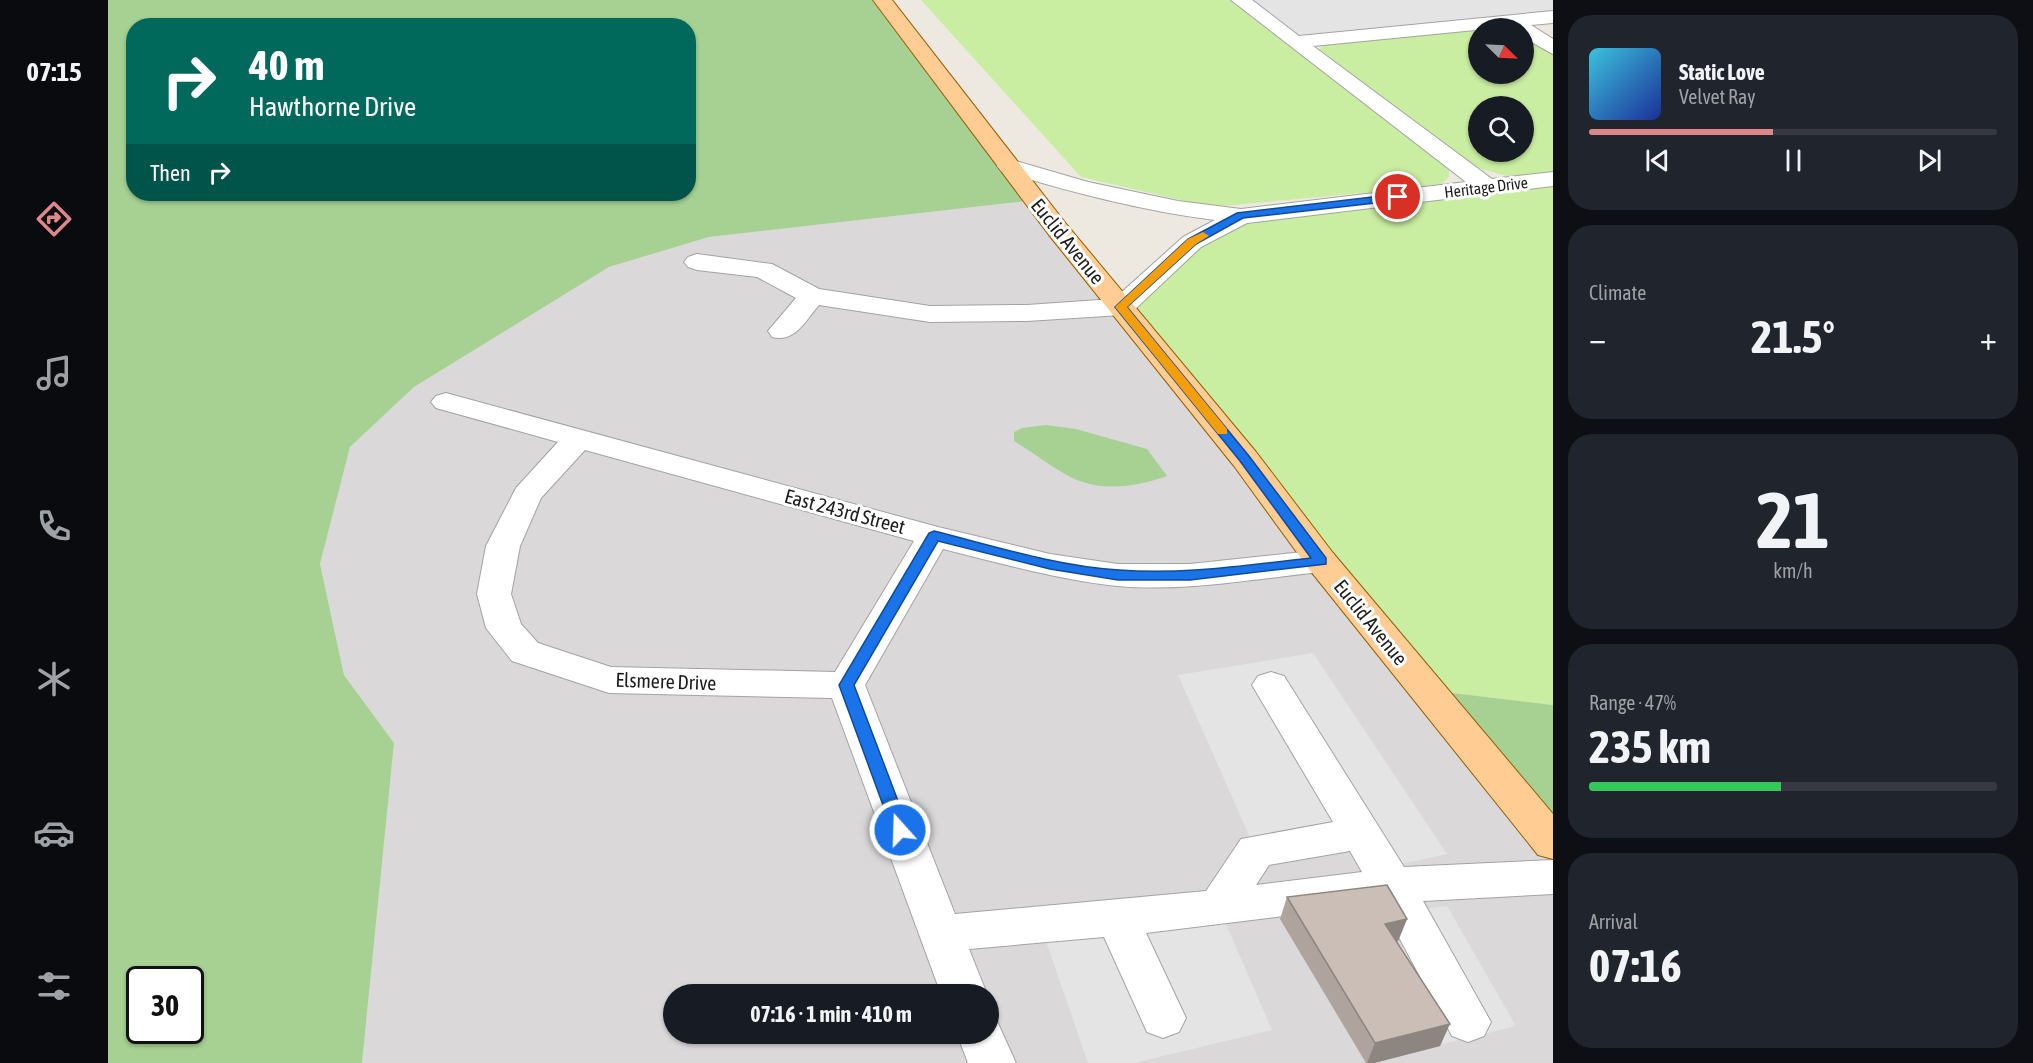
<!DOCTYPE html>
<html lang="en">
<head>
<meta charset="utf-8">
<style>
	body { margin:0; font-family:"Asap Condensed",sans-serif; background:#20242c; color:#f1f3f6; height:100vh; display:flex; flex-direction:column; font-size:22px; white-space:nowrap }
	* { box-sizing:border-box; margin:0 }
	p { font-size:20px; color:#9ea1a6 }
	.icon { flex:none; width:33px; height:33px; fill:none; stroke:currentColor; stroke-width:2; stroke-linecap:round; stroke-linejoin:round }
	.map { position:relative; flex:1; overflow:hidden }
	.side { display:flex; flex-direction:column; gap:15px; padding:15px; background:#0d0f14; width:480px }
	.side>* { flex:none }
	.banner { position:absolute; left:18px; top:18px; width:570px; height:183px; border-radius:24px; box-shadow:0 2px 4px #0004; background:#00695c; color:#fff; overflow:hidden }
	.needle { width:39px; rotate:114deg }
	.tools { position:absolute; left:1360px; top:18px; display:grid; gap:12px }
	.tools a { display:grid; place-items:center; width:66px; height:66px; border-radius:50%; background:#171b24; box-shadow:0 2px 4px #0004; font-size:30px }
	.speed { position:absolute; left:18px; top:966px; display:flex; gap:12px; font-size:30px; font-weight:700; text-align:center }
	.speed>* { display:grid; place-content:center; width:78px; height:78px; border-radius:50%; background:#171b24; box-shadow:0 2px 4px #0004; line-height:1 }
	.speed .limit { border:3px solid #111; border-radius:9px; background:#fff; color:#111 }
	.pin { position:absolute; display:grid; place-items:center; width:51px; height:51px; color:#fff; margin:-26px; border:3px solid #fff; border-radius:50%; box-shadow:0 2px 6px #0007 }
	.me { position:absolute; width:66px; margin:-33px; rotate:340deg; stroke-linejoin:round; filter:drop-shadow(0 0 4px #0008) }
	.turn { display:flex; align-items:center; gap:21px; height:126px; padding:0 24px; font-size:27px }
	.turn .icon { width:78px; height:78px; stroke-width:2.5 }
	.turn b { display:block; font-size:42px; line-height:51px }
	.then { display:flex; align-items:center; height:57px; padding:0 24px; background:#0003; gap:12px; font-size:22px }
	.big { font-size:45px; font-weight:700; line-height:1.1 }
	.side .card { flex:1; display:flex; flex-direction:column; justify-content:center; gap:9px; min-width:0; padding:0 21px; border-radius:24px; background:#20242c }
	.side .dial { align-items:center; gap:0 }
	.dial b { font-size:78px; line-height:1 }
	.song { display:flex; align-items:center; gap:18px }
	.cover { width:72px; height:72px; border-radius:9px; background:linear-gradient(135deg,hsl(190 70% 55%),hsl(230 70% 35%)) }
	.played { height:6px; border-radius:3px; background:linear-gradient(90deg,#de868a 45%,#363941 45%) }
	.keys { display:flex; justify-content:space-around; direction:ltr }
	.heat { display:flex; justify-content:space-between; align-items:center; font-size:33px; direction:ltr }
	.charge { height:9px; border-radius:4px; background:linear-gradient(90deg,#34c759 47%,#363941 0) }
	.trip { position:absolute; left:555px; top:984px; width:336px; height:60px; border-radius:30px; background:#171b24; box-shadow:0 2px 4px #0004; font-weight:700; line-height:60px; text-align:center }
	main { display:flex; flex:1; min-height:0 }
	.dock { display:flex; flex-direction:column; width:108px; justify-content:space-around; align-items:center; background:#090b0e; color:#9ea1a6 }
	.dock .icon { width:42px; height:42px }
	.dock .current { color:#de868a }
	.dock b { font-size:27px; color:#f1f3f6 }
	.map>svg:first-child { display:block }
	.residential { fill:#dad8d8; fill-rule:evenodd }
	.grass { fill:#c9eda1; fill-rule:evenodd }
	.forest { fill:#a6d192; fill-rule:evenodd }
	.parking { fill:#e4e4e4 }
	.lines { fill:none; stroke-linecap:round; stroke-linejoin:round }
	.minor-casing { stroke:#a3a3a3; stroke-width:2 }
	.major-casing { stroke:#935d00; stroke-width:2 }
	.minor { fill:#fff; fill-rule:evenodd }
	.major { fill:#ffcd94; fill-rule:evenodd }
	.wall { fill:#aea39d }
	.shaded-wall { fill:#8d857f }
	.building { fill:#cabeb6; stroke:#8d857f; stroke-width:1.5 }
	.route { fill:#1a73e8; stroke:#114b97; stroke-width:1.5 }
	.slow { fill:#f59e0b }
	.labels { text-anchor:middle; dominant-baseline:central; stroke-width:6; stroke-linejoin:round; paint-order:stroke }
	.far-street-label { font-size:16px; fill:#1c1c1c; stroke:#fff }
	.street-label { font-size:20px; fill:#1c1c1c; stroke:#fff }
</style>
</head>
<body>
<main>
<nav class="dock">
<b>07:15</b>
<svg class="icon current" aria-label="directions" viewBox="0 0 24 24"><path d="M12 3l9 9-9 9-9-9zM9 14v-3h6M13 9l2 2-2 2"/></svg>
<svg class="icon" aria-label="music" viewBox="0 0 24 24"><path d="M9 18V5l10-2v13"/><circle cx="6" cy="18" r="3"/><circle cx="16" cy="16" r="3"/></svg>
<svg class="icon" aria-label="phone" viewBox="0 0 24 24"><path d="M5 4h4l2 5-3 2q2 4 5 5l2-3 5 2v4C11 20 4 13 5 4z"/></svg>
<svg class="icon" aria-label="climate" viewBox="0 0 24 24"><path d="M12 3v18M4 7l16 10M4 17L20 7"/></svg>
<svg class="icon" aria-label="car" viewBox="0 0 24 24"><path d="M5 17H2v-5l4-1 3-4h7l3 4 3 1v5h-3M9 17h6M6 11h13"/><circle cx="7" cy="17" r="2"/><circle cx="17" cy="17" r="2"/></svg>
<svg class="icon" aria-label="filters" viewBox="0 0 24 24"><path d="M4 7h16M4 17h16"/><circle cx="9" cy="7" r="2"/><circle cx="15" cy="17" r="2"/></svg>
</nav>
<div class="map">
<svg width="1445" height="1063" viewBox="0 0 1445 1063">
	<rect width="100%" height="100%" fill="#eee9e0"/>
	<path class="residential" d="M 927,200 L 1445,843 L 1445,1063 L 254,1063 L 286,743 L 236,675 L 212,564 L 242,447 L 306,387 L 501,267 L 601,237 ZM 566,994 L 880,994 L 880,1034 L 566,1034 Z"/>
	<g class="grass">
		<path d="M 813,0 L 1122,0 L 1330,157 L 1341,170 L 1341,177 L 1333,184 L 1310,188 L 1103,207 L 973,177 Z"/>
		<path d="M 1371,29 L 1371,74 L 1416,74 L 1416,35 L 1445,53 L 1445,173 L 1399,176 L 1363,166 L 1211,49 L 1217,45 ZM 1371,106 L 1416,106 L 1416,152 L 1371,152 Z"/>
		<path d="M 1445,179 L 1445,705 L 1319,690 L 1013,307 L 1133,216 Z"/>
	</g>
	<g class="forest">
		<path d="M 0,0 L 774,0 L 927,200 L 601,237 L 501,267 L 306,387 L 242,447 L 212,564 L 236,675 L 286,743 L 254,1063 L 0,1063 ZM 26,26 L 580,26 L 580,194 L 26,194 ZM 32,980 L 82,980 L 82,1030 L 32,1030 Z"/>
		<path d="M 938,425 L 968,429 L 1039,449 L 1059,476 C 1034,485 1001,491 975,482 C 953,475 927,453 906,441 L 906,432 L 914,428 Z"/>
		<path d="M 1319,690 L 1445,705 L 1445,843 Z"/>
	</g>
	<g class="parking">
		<path d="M 1122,0 L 1445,0 L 1445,22 L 1185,48 Z"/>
		<path d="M 1205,653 L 1339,854 L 1274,868 L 1252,833 L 1148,851 L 1070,675 Z"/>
		<path d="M 1339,906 L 1408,1026 L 1335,1044 L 1274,950 L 1316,942 L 1298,911 Z"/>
		<path d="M 1111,908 L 1164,1030 L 1026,1063 L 980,1063 L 932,924 Z"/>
	</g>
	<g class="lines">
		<g class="minor-casing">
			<g id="minor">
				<path d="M 1123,0 L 1144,0 L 1191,36 L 1445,11 L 1445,23 L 1423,25 L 1445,39 L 1445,54 L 1416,38 L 1416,28 L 1407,28 L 1408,26 L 1205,46 L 1384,179 L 1445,172 L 1445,186 L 1139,223 L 1093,247 L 1023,313 L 1013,315 L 919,321 L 822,322 L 711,305 C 697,321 687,343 664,337 L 660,331 L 688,298 L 649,277 L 589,270 L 580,267 L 576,262 L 580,257 L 589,254 L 664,264 L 711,289 L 822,306 L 919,305 L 1006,299 L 1075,237 L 1107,220 C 1034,211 963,192 893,171 L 889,166 L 893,161 L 901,159 L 980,182 L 1070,201 L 1133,209 L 1358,182 Z"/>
				<path d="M 338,393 L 830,527 L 942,554 L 1010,564 L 1082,564 L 1213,550 L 1225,553 L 1230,561 L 1225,569 L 1213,572 C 1146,579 1076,592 1009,586 C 950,580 892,563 835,549 L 757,685 L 847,914 L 1098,891 L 1133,839 L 1225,822 L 1144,685 L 1150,676 L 1163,672 L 1176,676 L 1296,867 L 1445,860 L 1445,894 L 1315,901 L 1383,1022 L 1376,1036 L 1360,1042 L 1344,1036 L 1273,904 L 1038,933 L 1078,1018 L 1071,1032 L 1055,1038 L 1039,1032 L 996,937 L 861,949 L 879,994 L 833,994 L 724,698 L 501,693 L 404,661 L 378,628 L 369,594 L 378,546 L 408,488 L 450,442 L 328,408 L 323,402 L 328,396 ZM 477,450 L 806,541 L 727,672 L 503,667 L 430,643 L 413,624 L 403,594 L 412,546 L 433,498 ZM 1242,851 L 1254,872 L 1148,885 L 1161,865 Z"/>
				<path d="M 880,1016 L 888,1019 L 908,1063 L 860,1063 L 849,1034 L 880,1034 Z"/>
			</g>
		</g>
		<g class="major-casing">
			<path id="major" d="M 765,0 L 784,0 L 959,225 L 1148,452 L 1225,553 L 1445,814 L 1445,859 L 1430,855 L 1201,569 L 1126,466 L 941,235 Z"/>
		</g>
		<use href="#minor" class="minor"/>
		<use href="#major" class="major"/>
	</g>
	<path class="wall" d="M 1179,897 L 1299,919 L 1290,941 L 1288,942 L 1332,1046 L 1266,1063 L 1258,1063 L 1172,919 Z"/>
	<g class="shaded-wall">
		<path d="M 1299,919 L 1290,941 L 1268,946 L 1277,924 Z"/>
		<path d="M 1342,1024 L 1332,1046 L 1266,1063 L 1259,1063 L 1267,1043 Z"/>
	</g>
	<path class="building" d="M 1279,885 L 1299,919 L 1277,924 L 1342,1024 L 1267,1043 L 1179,897 Z"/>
	<path class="route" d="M 1290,194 L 1293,195 L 1293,200 L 1135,218 L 1088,244 L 1019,307 L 1141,456 L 1218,558 L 1218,564 L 1082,580 L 1010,580 L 942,569 L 830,541 L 746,685 L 801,830 L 798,835 L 786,835 L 731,685 L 821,533 L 826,531 C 886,546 948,566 1011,570 C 1075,575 1139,565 1203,558 L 1132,461 L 1007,307 L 1080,239 L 1129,213 Z"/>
	<path class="slow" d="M 1095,232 L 1101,236 L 1088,244 L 1019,307 L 1119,429 L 1119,434 L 1110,434 L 1007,307 L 1080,239 Z"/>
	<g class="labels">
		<g class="far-street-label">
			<text transform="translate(1378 187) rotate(-7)">Heritage Drive</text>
		</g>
		<g class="street-label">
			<text transform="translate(960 241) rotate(51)">Euclid Avenue</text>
			<text transform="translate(737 511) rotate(15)">East 243rd Street</text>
			<text transform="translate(1263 622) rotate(51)">Euclid Avenue</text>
			<text transform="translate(558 681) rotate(2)">Elsmere Drive</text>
		</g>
	</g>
</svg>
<div class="tools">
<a><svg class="needle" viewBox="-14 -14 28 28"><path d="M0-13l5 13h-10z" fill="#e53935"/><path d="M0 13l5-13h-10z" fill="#9ea1a6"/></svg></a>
<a><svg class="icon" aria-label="search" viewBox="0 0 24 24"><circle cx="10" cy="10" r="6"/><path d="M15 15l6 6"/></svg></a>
</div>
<div class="speed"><div class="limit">30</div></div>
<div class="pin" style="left:1290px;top:197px;background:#d93025"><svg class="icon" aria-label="arrive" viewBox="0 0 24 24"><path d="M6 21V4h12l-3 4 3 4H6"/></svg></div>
<svg class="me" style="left:792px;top:830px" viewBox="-20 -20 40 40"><circle r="17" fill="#1a73e8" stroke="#fff" stroke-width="3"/><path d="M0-11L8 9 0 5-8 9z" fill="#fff"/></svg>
<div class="trip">07:16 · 1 min · 410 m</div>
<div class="banner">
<div class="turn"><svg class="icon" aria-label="right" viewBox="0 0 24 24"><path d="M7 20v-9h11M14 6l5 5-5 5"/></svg><div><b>40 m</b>Hawthorne Drive</div></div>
<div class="then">Then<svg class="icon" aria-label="right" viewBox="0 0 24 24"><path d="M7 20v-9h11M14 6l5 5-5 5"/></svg></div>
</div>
</div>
<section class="side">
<div class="card">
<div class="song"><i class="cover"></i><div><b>Static Love</b><p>Velvet Ray</p></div></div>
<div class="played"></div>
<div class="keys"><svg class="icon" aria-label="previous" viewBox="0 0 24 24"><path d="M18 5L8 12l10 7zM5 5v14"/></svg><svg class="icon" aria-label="pause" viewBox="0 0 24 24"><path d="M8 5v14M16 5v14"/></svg><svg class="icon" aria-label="next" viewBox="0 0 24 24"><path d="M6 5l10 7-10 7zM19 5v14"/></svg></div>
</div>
<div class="card"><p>Climate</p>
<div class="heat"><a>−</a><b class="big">21.5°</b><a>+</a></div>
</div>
<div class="card dial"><b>21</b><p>km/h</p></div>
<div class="card"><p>Range · 47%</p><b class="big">235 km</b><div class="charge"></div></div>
<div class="card"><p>Arrival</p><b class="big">07:16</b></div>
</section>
</main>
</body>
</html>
